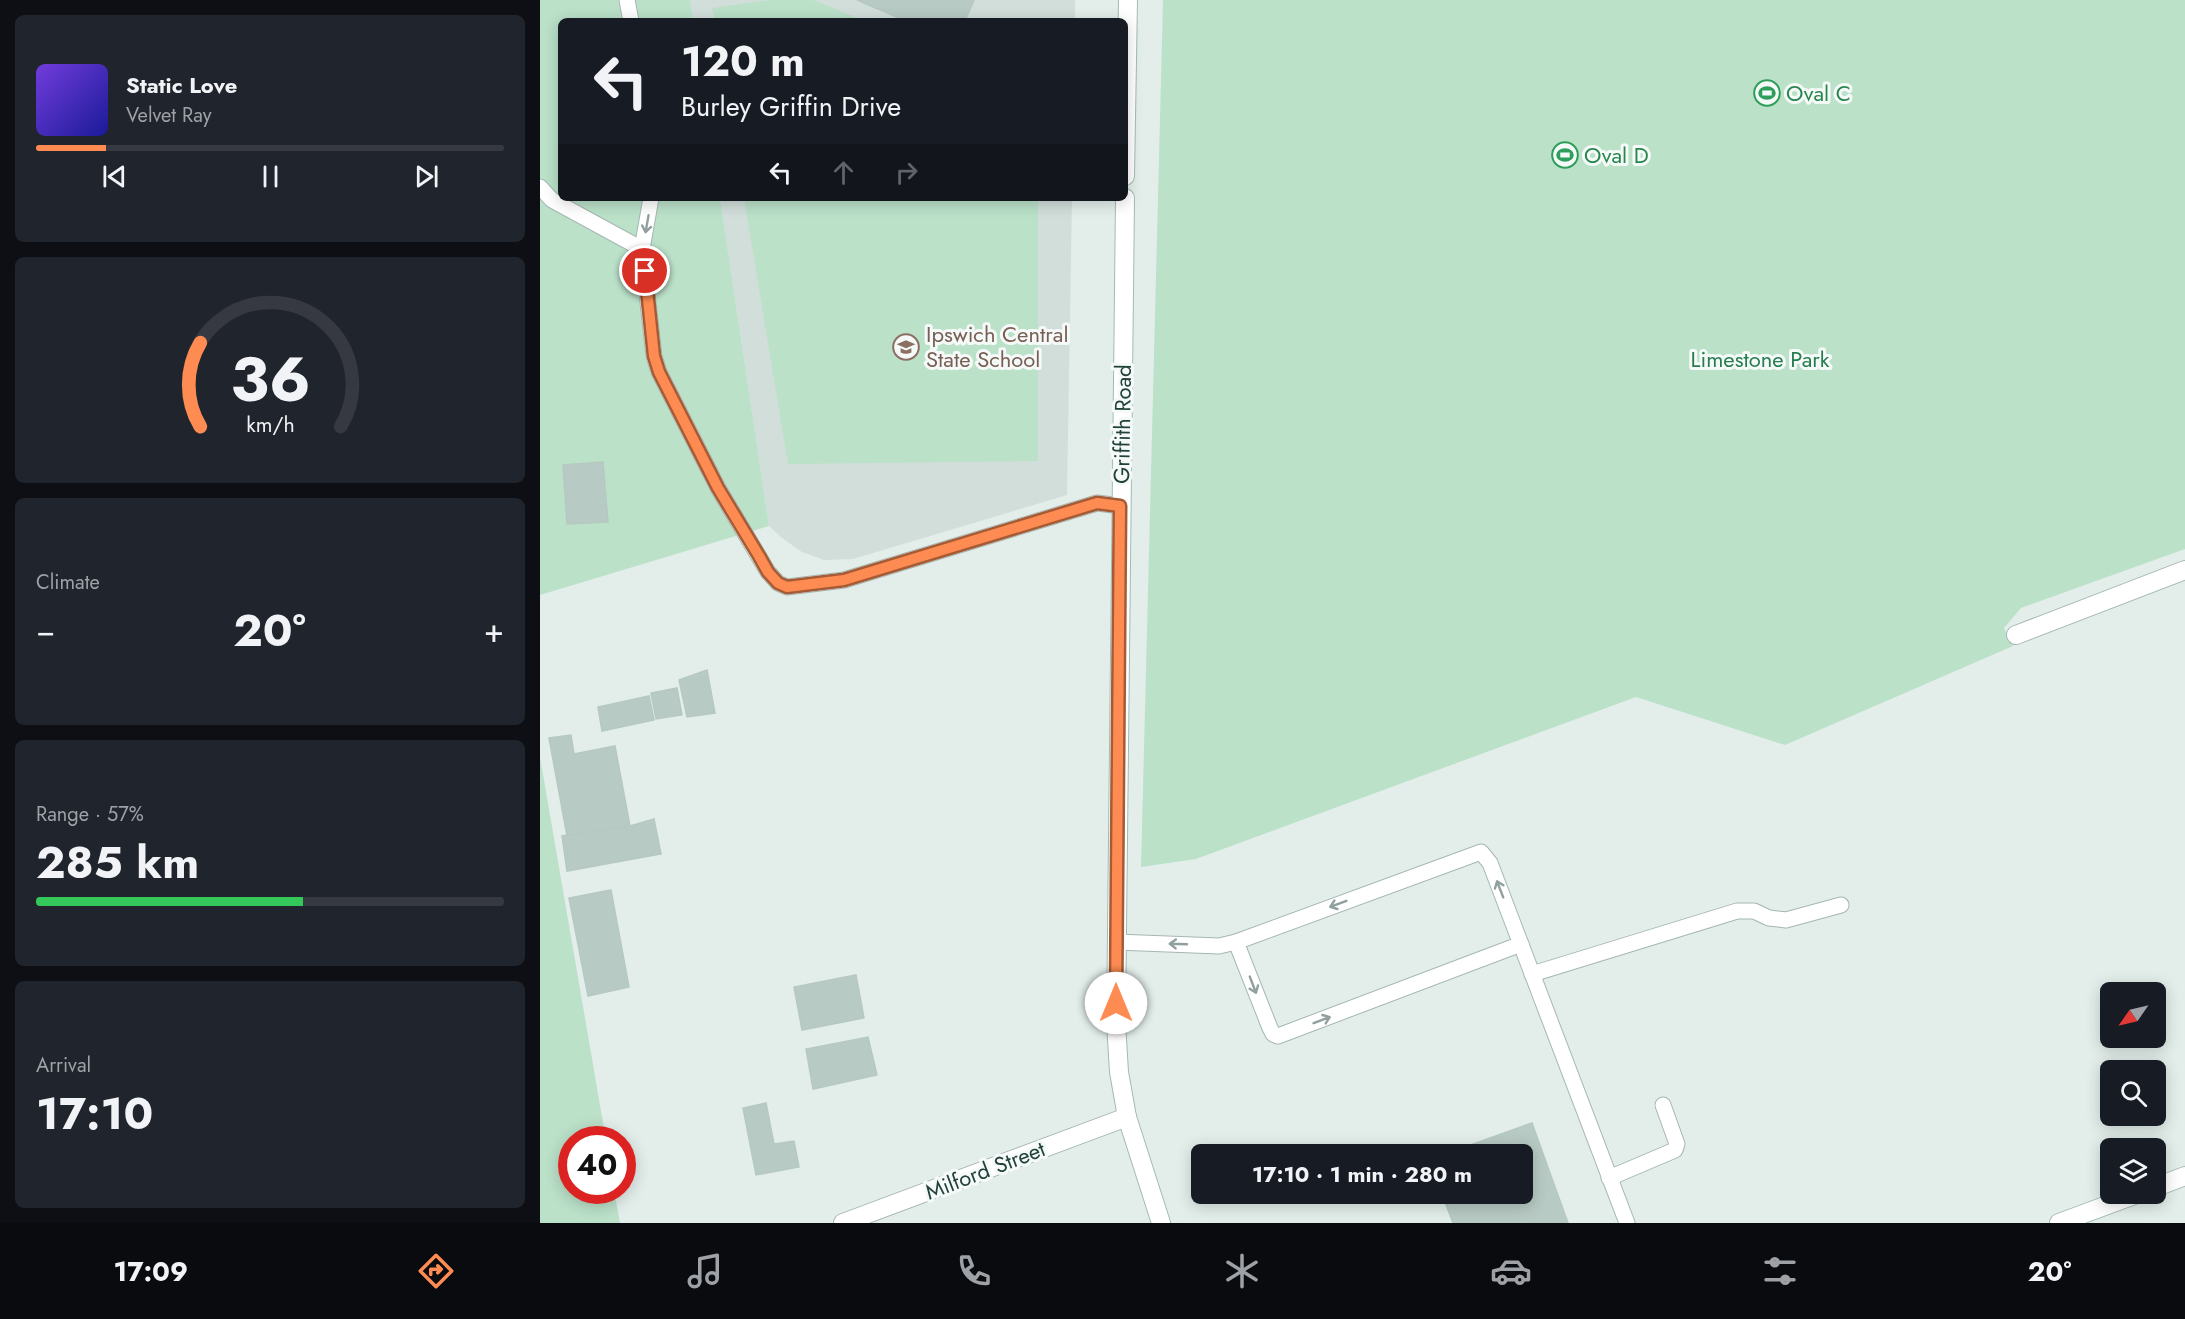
<!DOCTYPE html>
<html lang="en">
<head>
<meta charset="utf-8">
<style>
	body { margin:0; font-family:Jost,sans-serif; background:#20242c; color:#f1f3f6; height:100vh; display:flex; flex-direction:column; font-size:22px; white-space:nowrap }
	* { box-sizing:border-box; margin:0 }
	p { font-size:20px; color:#9ea1a6 }
	.icon { flex:none; width:33px; height:33px; fill:none; stroke:currentColor; stroke-width:2; stroke-linecap:round; stroke-linejoin:round }
	.map { position:relative; flex:1; overflow:hidden }
	.side { display:flex; flex-direction:column; gap:15px; padding:15px; background:#0d0f14; width:540px }
	.side>* { flex:none }
	.top-card { position:absolute; left:18px; top:18px; width:570px; height:183px; border-radius:9px; box-shadow:0 3px 15px #0003; background:#171b24; color:#f1f3f6; overflow:hidden }
	.needle { width:39px; rotate:236deg }
	.fabs { position:absolute; left:1560px; top:982px; display:grid; gap:12px }
	.fabs a { display:grid; place-items:center; width:66px; height:66px; border-radius:9px; background:#171b24; box-shadow:0 3px 15px #0003; font-size:30px }
	.speed { position:absolute; left:18px; top:1126px; display:flex; gap:12px; font-size:30px; font-weight:700; text-align:center }
	.speed>* { display:grid; place-content:center; width:78px; height:78px; border-radius:50%; background:#171b24; box-shadow:0 3px 15px #0003; line-height:1 }
	.speed .limit { border:9px solid #d22; background:#fff; color:#111 }
	.pin { position:absolute; display:grid; place-items:center; width:51px; height:51px; color:#fff; margin:-26px; border:3px solid #fff; border-radius:50%; box-shadow:0 2px 6px #0007 }
	.me { position:absolute; width:66px; margin:-33px; rotate:0deg; stroke-linejoin:round; filter:drop-shadow(0 0 4px #0008) }
	.turn { display:flex; align-items:center; gap:21px; height:126px; padding:0 24px; font-size:27px }
	.turn .icon { width:78px; height:78px; stroke-width:2.5 }
	.turn b { display:block; font-size:42px; line-height:51px }
	.lanes { display:flex; align-items:center; height:57px; padding:0 24px; background:#0003; justify-content:center; gap:30px; direction:ltr }
	.lanes .off { opacity:.35 }
	.big { font-size:45px; font-weight:700; line-height:1.1 }
	.side .widget { flex:1; display:flex; flex-direction:column; justify-content:center; gap:9px; min-width:0; padding:0 21px; border-radius:9px; background:#20242c }
	.side .dial { align-items:center; gap:0 }
	.dial svg { height:156px; overflow:visible; fill:none; stroke:#363941; stroke-width:7; stroke-linecap:round; text-anchor:middle }
	.dial text { fill:#f1f3f6; stroke:none }
	.song { display:flex; align-items:center; gap:18px }
	.cover { width:72px; height:72px; border-radius:9px; background:linear-gradient(135deg,hsl(260 70% 55%),hsl(240 70% 35%)) }
	.played { height:6px; border-radius:3px; background:linear-gradient(90deg,#fe8c52 15%,#363941 15%) }
	.keys { display:flex; justify-content:space-around; direction:ltr }
	.heat { display:flex; justify-content:space-between; align-items:center; font-size:33px; direction:ltr }
	.charge { height:9px; border-radius:4px; background:linear-gradient(90deg,#34c759 57%,#363941 0) }
	.trip { position:absolute; left:651px; top:1144px; width:342px; height:60px; border-radius:9px; background:#171b24; box-shadow:0 3px 15px #0003; font-weight:700; line-height:60px; text-align:center }
	.tabs { display:flex; height:96px; justify-content:space-around; align-items:center; background:#090b0e; color:#9ea1a6 }
	.tabs .icon { width:42px; height:42px }
	.tabs .current { color:#fe8c52 }
	.tabs b { font-size:27px; color:#f1f3f6 }
	main { display:flex; flex:1; min-height:0 }
	.map>svg:first-child { display:block }
	.built { fill:#d1deda }
	.green { fill:#bbe1c9 }
	.building { fill:#b8cac4; stroke:#b5c9c2; stroke-width:1.5 }
	.lines { fill:none; stroke-linecap:round; stroke-linejoin:round }
	.lane-casing { stroke:#a5b7b3; stroke-width:17 }
	.street-casing { stroke:#a5b7b3; stroke-width:20 }
	.secondary-casing { stroke:#a1bbb4; stroke-width:20 }
	.lane { stroke:#fff; stroke-width:15 }
	.street { stroke:#fff; stroke-width:18 }
	.secondary { stroke:#fff; stroke-width:18 }
	.oneway { stroke:#90a09e }
	.route-casing { stroke:#a55b35; stroke-width:15 }
	.route { stroke:#fe8c52; stroke-width:10 }
	.labels { text-anchor:middle; dominant-baseline:central; stroke-width:6; stroke-linejoin:round; paint-order:stroke }
	.leisure-label { font-size:22px; fill:#27864d; stroke:#f5faf8; text-anchor:start }
	.education-label { font-size:22px; fill:#785e54; stroke:#f5faf8; text-anchor:start }
	.park-label { font-size:22px; fill:#277d50; stroke:#f5faf8 }
	.street-label { font-size:22px; fill:#21423c; stroke:#f5faf8 }
</style>
</head>
<body>
<main>
<section class="side">
<div class="widget">
<div class="song"><i class="cover"></i><div><b>Static Love</b><p>Velvet Ray</p></div></div>
<div class="played"></div>
<div class="keys"><svg class="icon" aria-label="previous" viewBox="0 0 24 24"><path d="M18 5L8 12l10 7zM5 5v14"/></svg><svg class="icon" aria-label="pause" viewBox="0 0 24 24"><path d="M8 5v14M16 5v14"/></svg><svg class="icon" aria-label="next" viewBox="0 0 24 24"><path d="M6 5l10 7-10 7zM19 5v14"/></svg></div>
</div>
<div class="widget dial"><svg viewBox="0 0 100 80">
<path d="M14 69A42 42 0 1 1 86 69"/>
<path d="M14 69A42 42 0 0 1 14 26" stroke="#fe8c52"/>
<text x="50" y="56" font-size="32" font-weight="700">36</text>
<text x="50" y="72" font-size="11">km/h</text>
</svg></div>
<div class="widget"><p>Climate</p>
<div class="heat"><a>−</a><b class="big">20°</b><a>+</a></div>
</div>
<div class="widget"><p>Range · 57%</p><b class="big">285 km</b><div class="charge"></div></div>
<div class="widget"><p>Arrival</p><b class="big">17:10</b></div>
</section>
<div class="map">
<svg width="1645" height="1223" viewBox="0 0 1645 1223">
	<rect width="100%" height="100%" fill="#e3eeeb"/>
	<g class="built">
		<path d="M 150,0 L 535,0 L 535,21 L 153,21 Z"/>
		<path d="M 180,198 L 532,198 L 527,495 L 313,559 L 284,560 L 262,552 L 242,538 L 229,526 Z"/>
	</g>
	<g class="green">
		<path d="M 0,0 L 150,0 L 153,21 L 21,21 L 21,198 L 180,198 L 229,526 L 0,595 Z"/>
		<path d="M 230,0 L 274,0 L 324,21 L 175,21 L 172,8 Z"/>
		<path d="M 623,0 L 1645,0 L 1645,549 L 1481,608 L 1464,628 L 1473,646 L 1245,745 L 1096,697 L 656,859 L 601,867 Z"/>
		<path d="M 204,198 L 498,198 L 498,461 L 248,464 Z"/>
		<path d="M 0,757 L 66,1140 L 32,1140 L 32,1191 L 74,1191 L 80,1223 L 0,1223 Z"/>
	</g>
	<g class="building">
		<path d="M 317,0 L 434,0 L 425,21 L 366,21 Z"/>
		<path d="M 63,462 L 68,522 L 27,524 L 23,465 Z"/>
		<path d="M 167,670 L 175,713 L 147,717 L 139,680 Z"/>
		<path d="M 137,688 L 142,715 L 116,719 L 111,693 Z"/>
		<path d="M 109,696 L 114,720 L 62,731 L 58,707 Z"/>
		<path d="M 31,735 L 34,754 L 75,746 L 90,826 L 27,836 L 9,738 Z"/>
		<path d="M 114,819 L 121,854 L 27,871 L 22,836 L 90,826 Z"/>
		<path d="M 71,890 L 89,987 L 48,996 L 29,898 Z"/>
		<path d="M 316,975 L 324,1018 L 262,1030 L 254,987 Z"/>
		<path d="M 328,1037 L 337,1075 L 273,1089 L 266,1049 Z"/>
		<path d="M 226,1103 L 234,1144 L 254,1141 L 259,1167 L 216,1175 L 203,1108 Z"/>
		<path d="M 992,1123 L 1028,1223 L 913,1223 L 902,1194 L 982,1194 L 982,1155 L 903,1155 Z"/>
	</g>
	<g class="lines">
		<g class="lane-casing">
			<g id="lane">
				<path d="M 87,0 L 91,21"/>
				<path d="M 0,187 L 12,200 L 102,249 L 114,356 L 119,372 L 178,488 L 228,572 L 238,583 L 247,587 L 304,580 L 557,503 L 581,506"/>
				<path d="M 102,249 L 111,198"/>
				<path d="M 576,942 L 679,946 L 696,942 L 941,852 L 950,863 L 1087,1223"/>
				<path d="M 696,942 L 730,1028 L 733,1034 L 738,1036 L 981,944"/>
				<path d="M 992,974 L 1197,911 L 1214,911 L 1229,918 L 1246,920 L 1301,905"/>
				<path d="M 1069,1178 L 1135,1150 L 1137,1144 L 1123,1105"/>
			</g>
		</g>
		<g class="street-casing">
			<g id="street">
				<path d="M 1476,635 L 1645,570"/>
				<path d="M 303,1223 L 587,1117"/>
			</g>
		</g>
		<g class="secondary-casing">
			<g id="secondary">
				<path d="M 585,176 L 588,0"/>
				<path d="M 585,198 L 576,1023 L 579,1072 L 587,1117 L 621,1223"/>
				<path d="M 1616,1187 L 1645,1176"/>
				<path d="M 1519,1223 L 1597,1194"/>
			</g>
		</g>
		<use href="#lane" class="lane"/>
		<use href="#street" class="street"/>
		<use href="#secondary" class="secondary"/>
	</g>
	<defs><path id="oneway-shaft" d="M-6 0H5M1.5-3L5.5 0L1.5 3" fill="none" stroke-width="1.6" stroke-linecap="round" stroke-linejoin="round" transform="scale(1.5)"/></defs>
	<g class="oneway">
		<use href="#oneway-shaft" transform="translate(107 224) rotate(100)"/>
		<use href="#oneway-shaft" transform="translate(960 889) rotate(-111)"/>
		<use href="#oneway-shaft" transform="translate(798 904) rotate(160)"/>
		<use href="#oneway-shaft" transform="translate(638 944) rotate(-178)"/>
		<use href="#oneway-shaft" transform="translate(713 985) rotate(69)"/>
		<use href="#oneway-shaft" transform="translate(782 1020) rotate(-21)"/>
	</g>
	<g class="lines">
		<g class="route-casing">
			<path id="route" d="M 105,271 L 114,356 L 119,372 L 178,488 L 219,556 L 228,572 L 238,583 L 247,587 L 304,580 L 557,503 L 580,506 L 576,1003"/>
		</g>
		<use href="#route" class="route"/>
	</g>
	<defs>
		<g id="stadium-ring" transform="scale(1.35)"><circle r="9.5" fill="#f5faf8" stroke="#2e9e5b" stroke-width="1.5"/><path d="M0-5a6.5 5 0 1 0 0 10a6.5 5 0 1 0 0-10ZM-3.5-1.8h7v3.6h-7Z" fill="#2e9e5b"/></g>
		<g id="school-ring" transform="scale(1.35)"><circle r="9.5" fill="#f5faf8" stroke="#8d6e63" stroke-width="1.5"/><path d="M0-5L7-2L0 1L-7-2ZM-4 1L0 2.5L4 1V4Q0 6-4 4Z" fill="#8d6e63"/></g>
	</defs>
	<g fill-rule="evenodd">
		<use href="#stadium-ring" x="1227" y="93"/>
		<use href="#stadium-ring" x="1025" y="155"/>
		<use href="#school-ring" x="366" y="347"/>
	</g>
	<g class="labels">
		<g class="leisure-label">
			<text x="1246" y="93">Oval C</text>
			<text x="1044" y="155">Oval D</text>
		</g>
		<g class="education-label">
			<text x="386" y="334">Ipswich Central<tspan x="386" dy="25">State School</tspan></text>
		</g>
		<g class="park-label">
			<text x="1220" y="359">Limestone Park</text>
		</g>
		<g class="street-label">
			<text transform="translate(582 424) rotate(-89)">Griffith Road</text>
			<text transform="translate(445 1170) rotate(-21)">Milford Street</text>
		</g>
	</g>
</svg>
<div class="fabs">
<a><svg class="needle" viewBox="-14 -14 28 28"><path d="M0-13l5 13h-10z" fill="#e53935"/><path d="M0 13l5-13h-10z" fill="#9ea1a6"/></svg></a>
<a><svg class="icon" aria-label="search" viewBox="0 0 24 24"><circle cx="10" cy="10" r="6"/><path d="M15 15l6 6"/></svg></a>
<a><svg class="icon" aria-label="layers" viewBox="0 0 24 24"><path d="M12 4l9 5-9 5-9-5zM3 14l9 5 9-5"/></svg></a>
</div>
<div class="speed"><div class="limit">40</div></div>
<div class="pin" style="left:105px;top:271px;background:#d93025"><svg class="icon" aria-label="arrive" viewBox="0 0 24 24"><path d="M6 21V4h12l-3 4 3 4H6"/></svg></div>
<svg class="me" style="left:576px;top:1003px" viewBox="-20 -20 40 40"><circle r="19" fill="#fff"/><path d="M0-13L10 11 0 6-10 11z" fill="#fe8c52"/></svg>
<div class="trip">17:10 · 1 min · 280 m</div>
<div class="top-card">
<div class="turn"><svg class="icon" aria-label="left" viewBox="0 0 24 24"><path d="M17 20v-9H6M10 6l-5 5 5 5"/></svg><div><b>120 m</b>Burley Griffin Drive</div></div>
<div class="lanes"><svg class="icon" aria-label="left" viewBox="0 0 24 24"><path d="M17 20v-9H6M10 6l-5 5 5 5"/></svg><svg class="icon off" aria-label="ahead" viewBox="0 0 24 24"><path d="M12 20V5M6 11l6-6 6 6"/></svg><svg class="icon off" aria-label="right" viewBox="0 0 24 24"><path d="M7 20v-9h11M14 6l5 5-5 5"/></svg></div>
</div>
</div>
</main>
<nav class="tabs">
<b>17:09</b>
<svg class="icon current" aria-label="directions" viewBox="0 0 24 24"><path d="M12 3l9 9-9 9-9-9zM9 14v-3h6M13 9l2 2-2 2"/></svg>
<svg class="icon" aria-label="music" viewBox="0 0 24 24"><path d="M9 18V5l10-2v13"/><circle cx="6" cy="18" r="3"/><circle cx="16" cy="16" r="3"/></svg>
<svg class="icon" aria-label="phone" viewBox="0 0 24 24"><path d="M5 4h4l2 5-3 2q2 4 5 5l2-3 5 2v4C11 20 4 13 5 4z"/></svg>
<svg class="icon" aria-label="climate" viewBox="0 0 24 24"><path d="M12 3v18M4 7l16 10M4 17L20 7"/></svg>
<svg class="icon" aria-label="car" viewBox="0 0 24 24"><path d="M5 17H2v-5l4-1 3-4h7l3 4 3 1v5h-3M9 17h6M6 11h13"/><circle cx="7" cy="17" r="2"/><circle cx="17" cy="17" r="2"/></svg>
<svg class="icon" aria-label="filters" viewBox="0 0 24 24"><path d="M4 7h16M4 17h16"/><circle cx="9" cy="7" r="2"/><circle cx="15" cy="17" r="2"/></svg>
<b>20°</b>
</nav>
</body>
</html>
